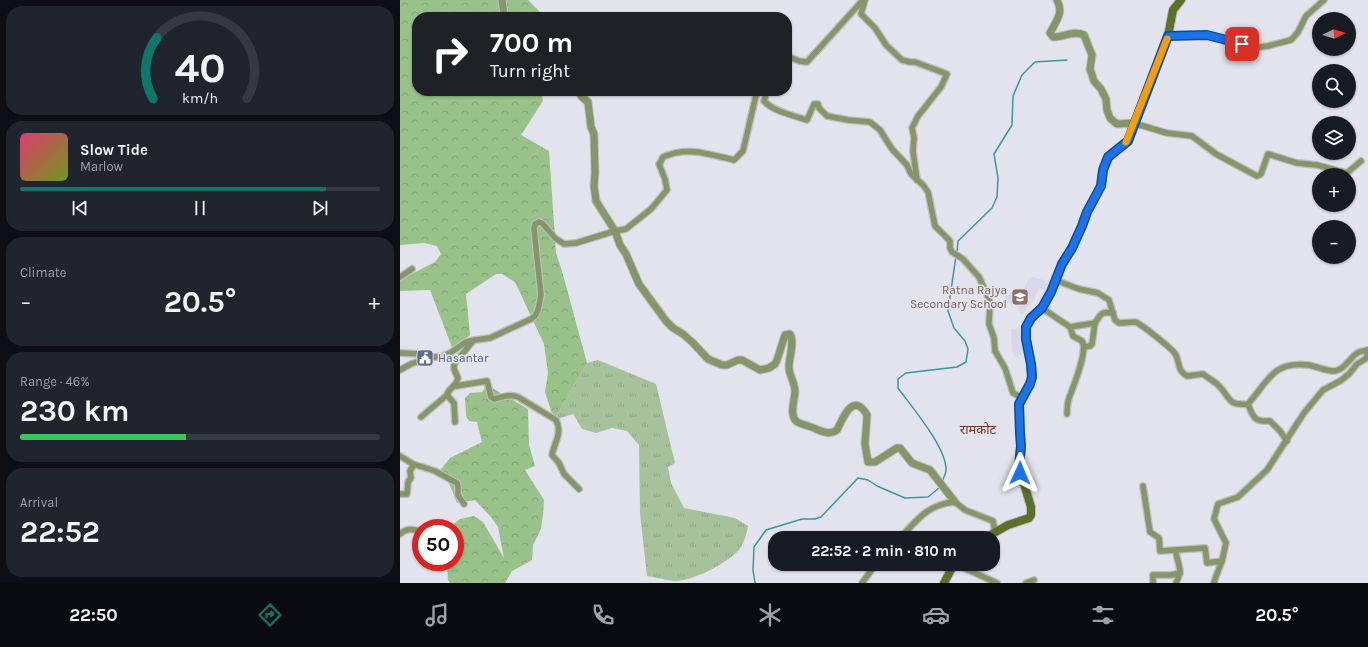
<!DOCTYPE html>
<html lang="en">
<head>
<meta charset="utf-8">
<style>
	body { margin:0; font-family:Karla,"Noto Sans Devanagari",sans-serif; background:#20242c; color:#f1f3f6; height:100vh; display:flex; flex-direction:column; font-size:15px; white-space:nowrap }
	* { box-sizing:border-box; margin:0 }
	p { font-size:13px; color:#9ea1a6 }
	.icon { flex:none; width:22px; height:22px; fill:none; stroke:currentColor; stroke-width:2; stroke-linecap:round; stroke-linejoin:round }
	.map { position:relative; flex:1; overflow:hidden }
	.details { display:flex; flex-direction:column; gap:6px; padding:6px; background:#0d0f14; width:400px }
	.details>* { flex:none }
	.guide { position:absolute; left:12px; top:12px; width:380px; height:84px; border-radius:16px; box-shadow:0 1px 3px #0004; background:#202124; color:#fff; overflow:hidden }
	.needle { width:26px; rotate:85deg }
	.tools { position:absolute; left:912px; top:12px; display:grid; gap:8px }
	.tools a { display:grid; place-items:center; width:44px; height:44px; border-radius:50%; background:#171b24; box-shadow:0 1px 3px #0004; font-size:20px }
	.speed { position:absolute; left:12px; top:519px; display:flex; gap:8px; font-size:20px; font-weight:700; text-align:center }
	.speed>* { display:grid; place-content:center; width:52px; height:52px; border-radius:50%; background:#171b24; box-shadow:0 1px 3px #0004; line-height:1 }
	.speed .limit { border:6px solid #d22; background:#fff; color:#111 }
	.pin { position:absolute; display:grid; place-items:center; width:34px; height:34px; color:#fff; margin:-17px; border-radius:8px; box-shadow:0 2px 6px #0006 }
	.me { position:absolute; width:44px; margin:-22px; rotate:1deg; stroke-linejoin:round; filter:drop-shadow(0 0 3px #0008) }
	.turn { display:flex; align-items:center; gap:14px; height:84px; padding:0 12px; font-size:18px }
	.turn .icon { width:52px; height:52px; stroke-width:2.5 }
	.turn b { display:block; font-size:28px; line-height:34px }
	.big { font-size:30px; font-weight:700; line-height:1.1 }
	.details .card { flex:1; display:flex; flex-direction:column; justify-content:center; gap:6px; min-width:0; padding:0 14px; border-radius:16px; background:#20242c }
	.details .dial { align-items:center; gap:0 }
	.dial svg { height:104px; overflow:visible; fill:none; stroke:#363941; stroke-width:7; stroke-linecap:round; text-anchor:middle }
	.dial text { fill:#f1f3f6; stroke:none }
	.song { display:flex; align-items:center; gap:12px }
	.cover { width:48px; height:48px; border-radius:6px; background:linear-gradient(135deg,hsl(340 70% 55%),hsl(80 70% 35%)) }
	.played { height:4px; border-radius:2px; background:linear-gradient(90deg,#0f766e 85%,#363941 85%) }
	.keys { display:flex; justify-content:space-around; direction:ltr }
	.heat { display:flex; justify-content:space-between; align-items:center; font-size:22px; direction:ltr }
	.charge { height:6px; border-radius:3px; background:linear-gradient(90deg,#34c759 46%,#363941 0) }
	.trip { position:absolute; left:368px; top:531px; width:232px; height:40px; border-radius:16px; background:#171b24; box-shadow:0 1px 3px #0004; font-weight:700; line-height:40px; text-align:center }
	.menu { display:flex; height:64px; justify-content:space-around; align-items:center; background:#090b0e; color:#9ea1a6 }
	.menu .icon { width:28px; height:28px }
	.menu .on { color:#0f766e }
	.menu b { font-size:18px; color:#f1f3f6 }
	main { display:flex; flex:1; min-height:0 }
	.map>svg:first-child { display:block }
	.built { fill:#d7d9ea }
	.grass { fill:url(#grass-tufts) }
	.forest { fill:url(#forest-crowns) }
	.lines { fill:none; stroke-linecap:round; stroke-linejoin:round }
	.stream { stroke:#3a979f; stroke-width:1.5 }
	.minor-casing { stroke:#bdbdc5; stroke-width:8 }
	.tertiary-casing { stroke:#bdbdc5; stroke-width:9 }
	.secondary-casing { stroke:#bdbdc5; stroke-width:10 }
	.minor { stroke:#879669; stroke-width:5.5 }
	.tertiary { stroke:#879669; stroke-width:7 }
	.secondary { stroke:#5c7029; stroke-width:8 }
	.route-casing { stroke:#114b97; stroke-width:10 }
	.route { stroke:#1a73e8; stroke-width:7 }
	.slow { stroke:#f59e0b; stroke-width:7 }
	.labels { text-anchor:middle; dominant-baseline:central; stroke-width:3; stroke-linejoin:round; paint-order:stroke }
	.education-label { font-size:12px; fill:#785e54; stroke:#e2e3ec; text-anchor:end }
	.service-label { font-size:12px; fill:#4e5e75; stroke:#e2e3ec; text-anchor:start }
	.neighbourhood-label { font-size:13px; fill:#76321f; stroke:#e2e3ec }
</style>
</head>
<body>
<main>
<section class="details">
<div class="card dial"><svg viewBox="0 0 100 80">
<path d="M14 69A42 42 0 1 1 86 69"/>
<path d="M14 69A42 42 0 0 1 17 22" stroke="#0f766e"/>
<text x="50" y="56" font-size="32" font-weight="700">40</text>
<text x="50" y="72" font-size="11">km/h</text>
</svg></div>
<div class="card">
<div class="song"><i class="cover"></i><div><b>Slow Tide</b><p>Marlow</p></div></div>
<div class="played"></div>
<div class="keys"><svg class="icon" aria-label="previous" viewBox="0 0 24 24"><path d="M18 5L8 12l10 7zM5 5v14"/></svg><svg class="icon" aria-label="pause" viewBox="0 0 24 24"><path d="M8 5v14M16 5v14"/></svg><svg class="icon" aria-label="next" viewBox="0 0 24 24"><path d="M6 5l10 7-10 7zM19 5v14"/></svg></div>
</div>
<div class="card"><p>Climate</p>
<div class="heat"><a>−</a><b class="big">20.5°</b><a>+</a></div>
</div>
<div class="card"><p>Range · 46%</p><b class="big">230 km</b><div class="charge"></div></div>
<div class="card"><p>Arrival</p><b class="big">22:52</b></div>
</section>
<div class="map">
<svg width="968" height="583" viewBox="0 0 968 583">
	<defs>
		<pattern id="grass-tufts" width="24" height="20" patternUnits="userSpaceOnUse"><rect width="24" height="20" fill="#a5c29a"/><path d="M3 7l-1-3M5 7V3M7 7l1-3M15 17l-1-3M17 17v-4M19 17l1-3" fill="none" stroke="#8da684"/></pattern>
		<pattern id="forest-crowns" width="20" height="18" patternUnits="userSpaceOnUse"><rect width="20" height="18" fill="#99c18a"/><path d="M2 6a3 3 0 1 1 6 0M12 15a3 3 0 1 1 6 0" fill="none" stroke="#83a576"/></pattern>
	</defs>
	<rect width="100%" height="100%" fill="#e2e3ec"/>
	<g class="built">
		<path d="M 634,277 L 652,283 L 648,292 L 639,288 L 634,300 L 622,314 L 618,310 L 620,302 L 605,303 L 605,295 L 620,294 L 624,289 L 629,278 Z"/>
		<path d="M 620,328 L 627,353 L 614,357 L 612,351 L 611,329 Z"/>
	</g>
	<path class="grass" d="M 198,360 L 256,384 L 275,463 L 268,467 L 271,483 L 284,508 L 335,518 L 348,526 C 347,533 343,546 338,551 C 325,564 292,582 274,581 C 265,580 255,577 247,576 L 240,513 L 239,445 L 227,431 L 212,428 L 196,433 L 182,429 L 173,414 L 154,420 L 187,363 Z"/>
	<g class="forest">
		<path d="M 0,0 L 128,0 L 145,17 L 17,17 L 17,91 L 141,91 L 143,101 L 121,135 L 149,151 L 156,253 L 162,271 L 187,363 L 154,420 L 145,392 L 148,373 L 144,344 L 115,282 L 102,274 L 96,274 L 66,294 L 70,335 L 53,350 L 30,290 L 0,291 L 0,280 L 35,262 L 41,254 L 37,246 L 24,243 L 0,245 Z"/>
		<path d="M 87,385 L 128,409 L 129,445 L 135,466 L 125,470 L 144,500 L 143,515 L 141,529 L 133,545 L 132,560 L 112,571 L 105,583 L 50,583 L 48,580 L 47,562 L 55,562 L 55,528 L 48,528 L 60,519 L 74,516 L 83,522 L 104,558 L 98,527 L 91,517 L 75,500 L 57,503 L 49,483 L 37,474 L 50,458 L 82,442 L 77,422 L 69,421 L 66,416 L 65,398 L 70,393 L 82,392 Z"/>
	</g>
	<g class="lines">
		<g class="stream">
			<path d="M 557,252 L 558,241 L 592,208 L 597,197 L 598,178 L 594,154 L 612,125 L 613,96 L 622,75 L 635,62 L 667,60"/>
			<path d="M 542,482 C 543,479 546,474 546,470 C 547,448 511,406 498,388 L 498,379 L 506,373 L 557,367 L 566,362 L 568,349 L 565,341 L 554,328 L 548,311 L 556,256"/>
			<path d="M 355,583 L 353,570 L 354,547 L 366,530 L 402,519 L 415,519 L 421,517 L 458,478 L 468,480 L 477,486 L 505,498 L 528,497 L 539,488"/>
		</g>
		<g class="minor-casing">
			<g id="minor">
				<path d="M 465,0 L 461,14 L 475,28 L 486,45 L 502,60 L 510,62 L 515,62 L 547,74 L 541,87 L 518,116 L 512,128 L 514,138 L 513,151 L 517,180"/>
				<path d="M 768,36 L 807,35 L 854,48 L 868,46 L 891,40 L 898,32 L 906,16 L 924,0"/>
				<path d="M 387,56 L 399,61 L 407,62 L 463,0"/>
				<path d="M 367,91 L 364,101 C 372,111 395,116 407,120 L 414,104 L 418,104 L 419,108 L 427,116 L 448,120 L 470,122 L 480,130 L 492,149 L 507,165 L 511,174 L 523,185 L 528,192 L 535,226 L 550,241 L 550,248 L 552,252 L 563,259 L 579,277 L 588,297 L 590,305 L 589,324 L 594,338 L 595,351 L 605,368 L 613,393 L 622,398"/>
				<path d="M 733,123 L 767,133 L 792,136 L 816,154 L 857,176 L 861,174 L 868,154 L 897,163 L 917,165 L 947,173 L 961,161"/>
				<path d="M 0,277 L 12,269"/>
				<path d="M 655,280 L 679,289 L 698,293 L 709,300 L 715,320 L 719,323 C 724,323 730,322 735,322 C 740,323 774,350 776,355 C 780,364 777,370 787,376 L 803,374 C 808,378 814,381 818,385 C 831,397 826,406 848,404 C 868,382 872,361 908,365 C 916,366 928,372 935,371 C 944,370 950,358 956,354 C 959,351 964,351 968,350"/>
				<path d="M 642,308 L 670,327 L 695,323 C 701,314 701,311 713,313"/>
				<path d="M 684,347 L 690,346 L 692,344 L 695,323"/>
				<path d="M 0,353 L 21,354 L 28,358"/>
				<path d="M 0,370 L 11,364 L 28,358 L 43,356 L 50,353 L 66,342 L 75,340 L 90,338 L 131,319 L 135,316 L 138,310 L 141,295 L 134,229 L 135,224 L 139,222 L 142,223 L 155,238 L 164,244 L 176,243 L 215,231 L 226,229 L 251,209 L 267,190 L 265,179 L 259,164 L 260,163 L 263,157 C 288,146 308,154 334,160 L 343,151 L 357,91"/>
				<path d="M 56,386 L 87,381 L 91,397 L 94,399 C 103,397 109,394 118,397 L 156,420 C 163,433 154,443 152,455 L 159,463 L 164,474 L 179,489"/>
				<path d="M 47,395 L 54,403 L 55,422"/>
				<path d="M 848,404 C 853,418 855,422 870,421 L 880,431 L 887,441"/>
				<path d="M 667,414 C 667,407 668,399 671,393 C 675,382 688,350 682,341 L 673,336 L 670,327"/>
				<path d="M 21,417 L 47,395 C 49,387 56,388 58,378 L 54,369 L 54,364 L 73,341"/>
				<path d="M 0,456 L 13,464 L 13,466 L 10,471 L 11,478 L 8,482 L 7,494 L 0,494"/>
				<path d="M 13,464 L 35,471 L 57,483 L 58,486 L 58,495 L 64,504"/>
				<path d="M 743,486 L 750,532 L 759,538 L 760,551 L 805,548 L 807,563 L 822,561"/>
				<path d="M 0,534 C 7,528 12,529 21,531"/>
				<path d="M 500,538 C 517,520 528,504 555,502 L 565,510 L 593,521 L 595,532"/>
				<path d="M 555,564 L 597,583"/>
				<path d="M 462,583 L 476,564"/>
				<path d="M 626,583 L 634,580"/>
				<path d="M 753,583 L 753,575 L 771,575 L 780,573 C 780,565 776,558 776,550"/>
				<path d="M 776,583 L 780,573"/>
				<path d="M 814,583 L 815,579 L 822,561 L 826,543 L 814,519 L 818,504 L 838,497 L 867,470 L 904,413 L 923,390 L 940,381 L 949,374 L 957,364 L 967,358 L 967,350"/>
			</g>
		</g>
		<g class="tertiary-casing">
			<g id="tertiary">
				<path d="M 102,0 L 104,15 L 106,17"/>
				<path d="M 657,0 C 664,13 656,21 650,33 L 653,37 C 664,37 674,30 684,35 L 692,55 L 690,69 L 694,81 L 701,89 L 706,99 L 707,110 L 710,118 L 717,124 L 733,123"/>
				<path d="M 178,91 L 182,97 L 188,102 L 191,127 L 194,134 L 195,173 L 194,186 L 196,201 L 215,231 L 220,245 L 226,254 L 239,284 L 266,321 L 273,328 L 283,334 L 293,343 L 308,359 L 322,365 L 327,365 L 338,360 L 342,360 L 360,370 L 369,368 L 375,364 L 377,360 L 385,335 L 390,334 C 395,342 389,357 389,367 C 389,375 395,383 395,391 C 395,400 389,414 396,421 C 401,425 411,426 416,429 C 423,432 430,435 437,430 C 443,418 453,391 467,415 L 465,444 L 468,462 L 475,462 L 497,448 L 500,448 L 512,463 L 530,470 L 555,502"/>
			</g>
		</g>
		<g class="secondary-casing">
			<g id="secondary">
				<path d="M 585,538 L 608,525 L 629,518 L 631,515 L 631,507 L 619,467 L 621,447 L 620,433 L 619,404 L 630,383 L 632,377 L 631,364 L 626,339 L 626,327 L 633,316 L 642,308 L 651,292 L 662,264 L 672,248 L 682,226 L 687,212 L 701,186 L 703,170 L 709,157 L 728,141 L 768,36 L 773,10 L 781,0"/>
				<path d="M 544,583 L 554,564"/>
			</g>
		</g>
		<use href="#minor" class="minor"/>
		<use href="#tertiary" class="tertiary"/>
		<use href="#secondary" class="secondary"/>
	</g>
	<g class="lines">
		<g class="route-casing">
			<path id="route" d="M 620,473 L 619,467 L 621,446 L 620,433 L 619,404 L 630,384 L 632,377 L 631,364 L 626,339 L 626,327 L 631,318 L 642,308 L 651,292 L 662,264 L 672,248 L 682,226 L 687,212 L 701,186 L 703,170 L 708,157 L 728,141 L 768,36 L 807,35 L 842,44"/>
		</g>
		<use href="#route" class="route"/>
		<path class="slow" d="M 726,142 L 767,39"/>
	</g>
	<defs>
		<g id="school-square" transform="scale(0.9)"><rect x="-9" y="-9" width="18" height="18" rx="4" fill="#8d6e63" stroke="#e2e3ec"/><path d="M0-5L7-2L0 1L-7-2ZM-4 1L0 2.5L4 1V4Q0 6-4 4Z" fill="#fff"/></g>
		<g id="civic-square" transform="scale(0.9)"><rect x="-9" y="-9" width="18" height="18" rx="4" fill="#5c6f8a" stroke="#e2e3ec"/><path d="M-.6-6.5H3V-4.5H.6V-3L4-1V1h2V6H-6V1h2V-1L-.6-3ZM-1.2 2.5V6h2.4V2.5Z" fill="#fff"/></g>
	</defs>
	<g fill-rule="evenodd">
		<use href="#school-square" x="620" y="297"/>
		<use href="#civic-square" x="25" y="358"/>
	</g>
	<g class="labels">
		<g class="education-label">
			<text x="607" y="290">Ratna Rajya<tspan x="607" dy="14">Secondary School</tspan></text>
		</g>
		<g class="service-label">
			<text x="38" y="358">Hasantar</text>
		</g>
		<g class="neighbourhood-label">
			<text x="578" y="429">रामकोट</text>
		</g>
	</g>
</svg>
<div class="tools">
<a><svg class="needle" viewBox="-14 -14 28 28"><path d="M0-13l5 13h-10z" fill="#e53935"/><path d="M0 13l5-13h-10z" fill="#9ea1a6"/></svg></a>
<a><svg class="icon" aria-label="search" viewBox="0 0 24 24"><circle cx="10" cy="10" r="6"/><path d="M15 15l6 6"/></svg></a>
<a><svg class="icon" aria-label="layers" viewBox="0 0 24 24"><path d="M12 4l9 5-9 5-9-5zM3 14l9 5 9-5"/></svg></a>
<a>+</a>
<a>−</a>
</div>
<div class="speed"><div class="limit">50</div></div>
<div class="pin" style="left:842px;top:44px;background:#d93025"><svg class="icon" aria-label="arrive" viewBox="0 0 24 24"><path d="M6 21V4h12l-3 4 3 4H6"/></svg></div>
<svg class="me" style="left:620px;top:473px" viewBox="-20 -20 40 40"><path d="M0-17L14 15 0 8-14 15z" fill="#1a73e8" stroke="#fff" stroke-width="4"/></svg>
<div class="trip">22:52 · 2 min · 810 m</div>
<div class="guide">
<div class="turn"><svg class="icon" aria-label="right" viewBox="0 0 24 24"><path d="M7 20v-9h11M14 6l5 5-5 5"/></svg><div><b>700 m</b>Turn right</div></div>
</div>
</div>
</main>
<nav class="menu">
<b>22:50</b>
<svg class="icon on" aria-label="directions" viewBox="0 0 24 24"><path d="M12 3l9 9-9 9-9-9zM9 14v-3h6M13 9l2 2-2 2"/></svg>
<svg class="icon" aria-label="music" viewBox="0 0 24 24"><path d="M9 18V5l10-2v13"/><circle cx="6" cy="18" r="3"/><circle cx="16" cy="16" r="3"/></svg>
<svg class="icon" aria-label="phone" viewBox="0 0 24 24"><path d="M5 4h4l2 5-3 2q2 4 5 5l2-3 5 2v4C11 20 4 13 5 4z"/></svg>
<svg class="icon" aria-label="climate" viewBox="0 0 24 24"><path d="M12 3v18M4 7l16 10M4 17L20 7"/></svg>
<svg class="icon" aria-label="car" viewBox="0 0 24 24"><path d="M5 17H2v-5l4-1 3-4h7l3 4 3 1v5h-3M9 17h6M6 11h13"/><circle cx="7" cy="17" r="2"/><circle cx="17" cy="17" r="2"/></svg>
<svg class="icon" aria-label="filters" viewBox="0 0 24 24"><path d="M4 7h16M4 17h16"/><circle cx="9" cy="7" r="2"/><circle cx="15" cy="17" r="2"/></svg>
<b>20.5°</b>
</nav>
</body>
</html>
